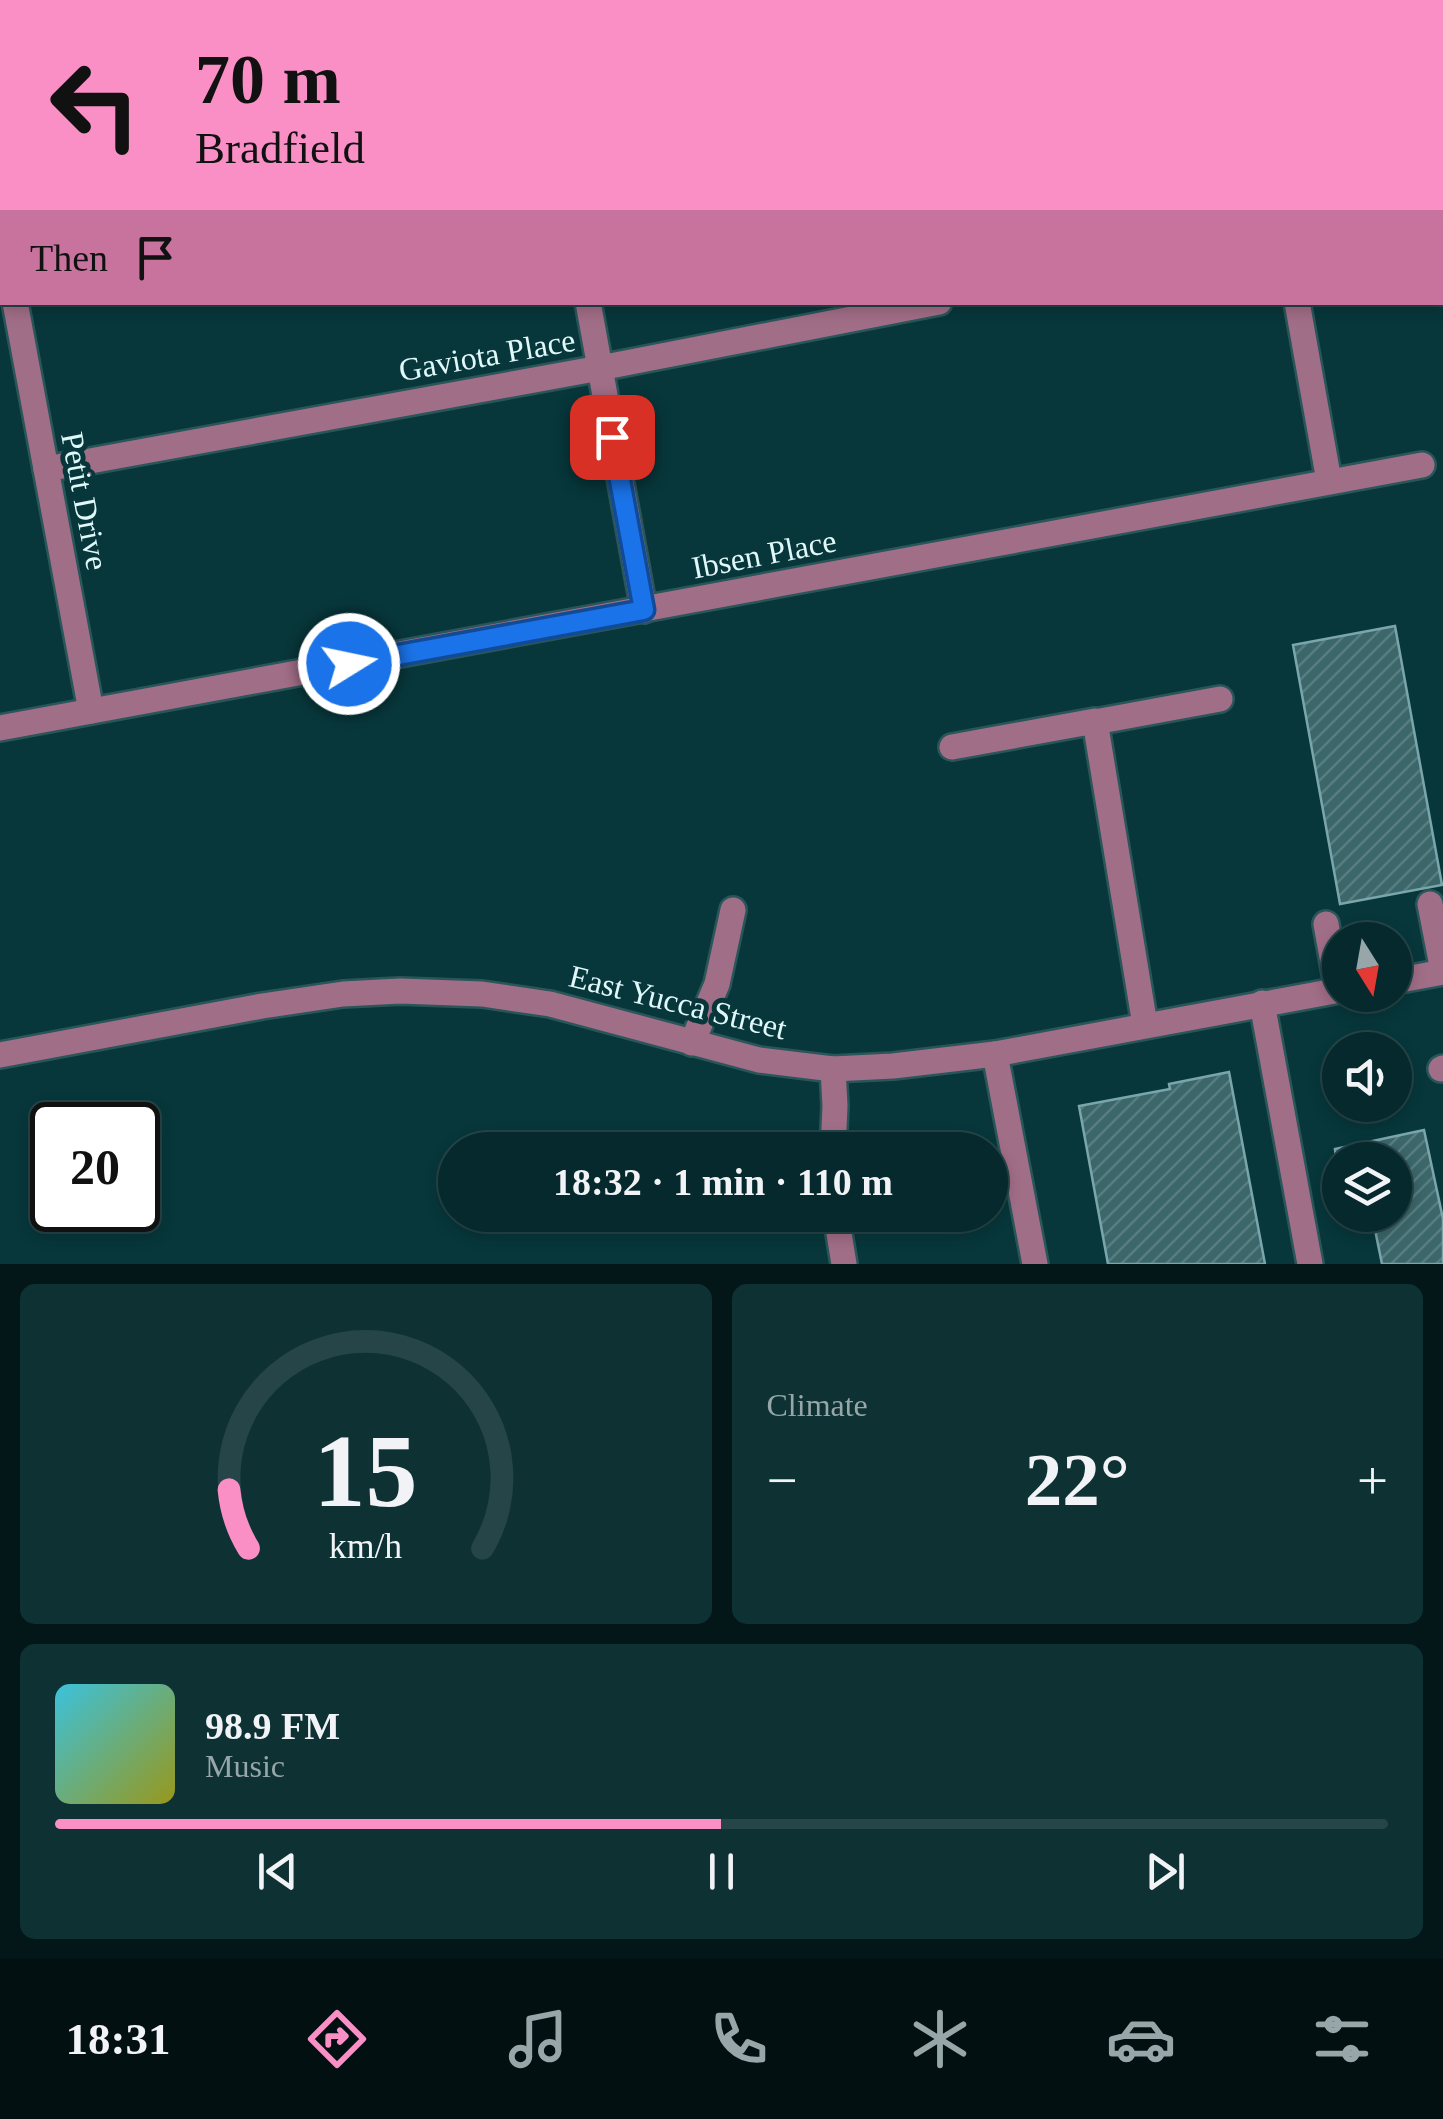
<!DOCTYPE html>
<html lang="en">
<head>
<meta charset="utf-8">
<style>
	body { margin:0; font-family:"Times New Roman",serif; background:#0e3134; color:#f1f3f6; height:100vh; display:flex; flex-direction:column; font-size:38px; white-space:nowrap }
	* { box-sizing:border-box; margin:0 }
	p { font-size:32px; color:#97a6a9 }
	.icon { flex:none; width:55px; height:55px; fill:none; stroke:currentColor; stroke-width:2; stroke-linecap:round; stroke-linejoin:round }
	.map { position:relative; height:1264px; overflow:hidden }
	.drawer { display:flex; flex-direction:column; gap:20px; padding:20px; background:#031718; flex:1 }
	.drawer>* { flex:none }
	.hud { position:absolute; left:0px; top:0px; width:1445px; height:305px; box-shadow:0 5px 15px #0003,0 0 0 2px #264548; background:#fa8fc6; color:#111; overflow:hidden }
	.needle { width:65px; rotate:169deg }
	.fabs { position:absolute; left:1322px; top:922px; display:grid; gap:20px }
	.fabs a { display:grid; place-items:center; width:90px; height:90px; border-radius:50%; background:#05292c; box-shadow:0 5px 15px #0003,0 0 0 2px #264548; font-size:50px }
	.speed { position:absolute; left:30px; top:1102px; display:flex; gap:20px; font-size:50px; font-weight:700; text-align:center }
	.speed>* { display:grid; place-content:center; width:130px; height:130px; border-radius:50%; background:#05292c; box-shadow:0 5px 15px #0003,0 0 0 2px #264548; line-height:1 }
	.speed .limit { border:5px solid #111; border-radius:15px; background:#fff; color:#111 }
	.pin { position:absolute; display:grid; place-items:center; width:85px; height:85px; color:#fff; margin:-42px; border-radius:20px; box-shadow:0 5px 15px #0006 }
	.me { position:absolute; width:110px; margin:-55px; rotate:80deg; stroke-linejoin:round; filter:drop-shadow(0 0 8px #0008) }
	.turn { display:flex; align-items:center; gap:35px; height:210px; padding:0 30px; font-size:45px }
	.turn .icon { width:130px; height:130px; stroke-width:2.5 }
	.turn b { display:block; font-size:70px; line-height:85px }
	.then { display:flex; align-items:center; height:95px; padding:0 30px; background:#0003; gap:20px; font-size:38px }
	.big { font-size:75px; font-weight:700; line-height:1.1 }
	.drawer .widget { flex:1; display:flex; flex-direction:column; justify-content:center; gap:15px; min-width:0; padding:0 35px; border-radius:15px; background:#0e3134 }
	.drawer .dial { align-items:center; gap:0 }
	.dial svg { height:260px; overflow:visible; fill:none; stroke:#264548; stroke-width:7; stroke-linecap:round; text-anchor:middle }
	.dial text { fill:#f1f3f6; stroke:none }
	.song { display:flex; align-items:center; gap:30px }
	.cover { width:120px; height:120px; border-radius:15px; background:linear-gradient(135deg,hsl(190 70% 55%),hsl(60 70% 35%)) }
	.played { height:10px; border-radius:5px; background:linear-gradient(90deg,#fa8fc6 50%,#264548 50%) }
	.keys { display:flex; justify-content:space-around; direction:ltr }
	.heat { display:flex; justify-content:space-between; align-items:center; font-size:55px; direction:ltr }
	.drawer .tiles { flex:1; display:grid; gap:20px; grid-template-columns:1fr 1fr }
	.widget:last-child { grid-column:span 2 }
	.trip { position:absolute; left:438px; top:1132px; width:570px; height:100px; border-radius:50px; background:#05292c; box-shadow:0 5px 15px #0003,0 0 0 2px #264548; font-weight:700; line-height:100px; text-align:center }
	.tabs { display:flex; height:160px; justify-content:space-around; align-items:center; background:#021012; color:#97a6a9 }
	.tabs .icon { width:70px; height:70px }
	.tabs .selected { color:#fa8fc6 }
	.tabs b { font-size:45px; color:#f1f3f6 }
	.map>svg:first-child { display:block }
	.building { fill:url(#building-hatch); stroke:#7aa6ab; stroke-width:2.5 }
	.lines { fill:none; stroke-linecap:round; stroke-linejoin:round }
	.minor-casing { stroke:#2a565a; stroke-width:30 }
	.major-casing { stroke:#2a565a; stroke-width:30 }
	.minor { stroke:#a16e87; stroke-width:25 }
	.major { stroke:#f9bad8; stroke-width:25 }
	.route-casing { stroke:#114b97; stroke-width:25 }
	.route { stroke:#1a73e8; stroke-width:18 }
	.labels { text-anchor:middle; dominant-baseline:central; stroke-width:10; stroke-linejoin:round; paint-order:stroke }
	.street-label { font-size:32px; fill:#e1f8fa; stroke:#07373b }
</style>
</head>
<body>
<div class="map">
<svg width="1443" height="1264" viewBox="0 0 1443 1264">
	<defs>
		<pattern id="building-hatch" width="6" height="6" patternUnits="userSpaceOnUse" patternTransform="scale(2.5)"><rect width="6" height="6" fill="#3b666a"/><path d="M-1 1l2-2M0 6l6-6M5 7l2-2" fill="none" stroke="#577d80"/></pattern>
	</defs>
	<rect width="100%" height="100%" fill="#07373b"/>
	<g class="building">
		<path d="M 1395,626 L 1442,885 L 1340,904 L 1293,645 Z"/>
		<path d="M 1229,1072 L 1265,1264 L 1108,1264 L 1079,1106 L 1170,1089 L 1169,1084 Z"/>
		<path d="M 1424,1130 L 1443,1219 L 1443,1264 L 1382,1264 L 1372,1215 L 1395,1215 L 1395,1160 L 1336,1160 L 1335,1149 Z"/>
	</g>
	<g class="lines">
		<g class="minor-casing">
			<g id="minor">
				<path d="M 668,0 L 669,2"/>
				<path d="M 980,0 L 980,2"/>
				<path d="M 1241,0 L 1241,2"/>
				<path d="M 821,2 L 835,0"/>
				<path d="M 0,225 L 2,239"/>
				<path d="M 15,302 L 91,711"/>
				<path d="M 588,302 L 644,610"/>
				<path d="M 1297,302 L 1329,481"/>
				<path d="M 46,469 L 600,368 L 939,302"/>
				<path d="M 1095,722 L 1220,699"/>
				<path d="M 0,728 L 1422,465"/>
				<path d="M 952,747 L 1095,721 L 1145,1025"/>
				<path d="M 1430,904 L 1443,971"/>
				<path d="M 1326,924 L 1338,990"/>
				<path d="M 1395,981 L 1443,972"/>
				<path d="M 1262,1003 L 1310,1264"/>
				<path d="M 692,1043 L 717,984 L 733,910"/>
				<path d="M 995,1054 L 1035,1264"/>
				<path d="M 0,1055 L 262,1006 L 343,994 L 400,991 L 482,994 L 550,1004 L 759,1060 L 833,1069 L 893,1066 L 995,1054 L 1340,990"/>
				<path d="M 1441,1069 L 1443,1068"/>
				<path d="M 833,1150 L 835,1106 L 833,1069"/>
				<path d="M 836,1215 L 844,1264"/>
			</g>
		</g>
		<g class="major-casing">
			<g id="major">
				<path d="M 1429,0 L 1429,2"/>
				<path d="M 1442,75 L 1443,78"/>
			</g>
		</g>
		<use href="#minor" class="minor"/>
		<use href="#major" class="major"/>
	</g>
	<g class="lines">
		<g class="route-casing">
			<path id="route" d="M 349,664 L 644,610 L 612,437"/>
		</g>
		<use href="#route" class="route"/>
	</g>
	<g class="labels">
		<g class="street-label">
			<text transform="translate(487 355) rotate(-10)">Gaviota Place</text>
			<text transform="translate(85 501) rotate(79)">Petit Drive</text>
			<text transform="translate(764 554) rotate(-11)">Ibsen Place</text>
			<text transform="translate(678 1002) rotate(14)">East Yucca Street</text>
		</g>
	</g>
</svg>
<div class="fabs">
<a><svg class="needle" viewBox="-14 -14 28 28"><path d="M0-13l5 13h-10z" fill="#e53935"/><path d="M0 13l5-13h-10z" fill="#97a6a9"/></svg></a>
<a><svg class="icon" aria-label="sound" viewBox="0 0 24 24"><path d="M4 9h4l5-4v14l-5-4H4zM17 9q2 3 0 6"/></svg></a>
<a><svg class="icon" aria-label="layers" viewBox="0 0 24 24"><path d="M12 4l9 5-9 5-9-5zM3 14l9 5 9-5"/></svg></a>
</div>
<div class="speed"><div class="limit">20</div></div>
<div class="pin" style="left:612px;top:437px;background:#d93025"><svg class="icon" aria-label="arrive" viewBox="0 0 24 24"><path d="M6 21V4h12l-3 4 3 4H6"/></svg></div>
<svg class="me" style="left:349px;top:664px" viewBox="-20 -20 40 40"><circle r="17" fill="#1a73e8" stroke="#fff" stroke-width="3"/><path d="M0-11L8 9 0 5-8 9z" fill="#fff"/></svg>
<div class="trip">18:32 · 1 min · 110 m</div>
<div class="hud">
<div class="turn"><svg class="icon" aria-label="left" viewBox="0 0 24 24"><path d="M17 20v-9H6M10 6l-5 5 5 5"/></svg><div><b>70 m</b>Bradfield</div></div>
<div class="then">Then<svg class="icon" aria-label="arrive" viewBox="0 0 24 24"><path d="M6 21V4h12l-3 4 3 4H6"/></svg></div>
</div>
</div>
<section class="drawer">
<div class="tiles">
<div class="widget dial"><svg viewBox="0 0 100 80">
<path d="M14 69A42 42 0 1 1 86 69"/>
<path d="M14 69A42 42 0 0 1 8 51" stroke="#fa8fc6"/>
<text x="50" y="56" font-size="32" font-weight="700">15</text>
<text x="50" y="72" font-size="11">km/h</text>
</svg></div>
<div class="widget"><p>Climate</p>
<div class="heat"><a>−</a><b class="big">22°</b><a>+</a></div>
</div>
<div class="widget">
<div class="song"><i class="cover"></i><div><b>98.9 FM</b><p>Music</p></div></div>
<div class="played"></div>
<div class="keys"><svg class="icon" aria-label="previous" viewBox="0 0 24 24"><path d="M18 5L8 12l10 7zM5 5v14"/></svg><svg class="icon" aria-label="pause" viewBox="0 0 24 24"><path d="M8 5v14M16 5v14"/></svg><svg class="icon" aria-label="next" viewBox="0 0 24 24"><path d="M6 5l10 7-10 7zM19 5v14"/></svg></div>
</div>
</div>
</section>
<nav class="tabs">
<b>18:31</b>
<svg class="icon selected" aria-label="directions" viewBox="0 0 24 24"><path d="M12 3l9 9-9 9-9-9zM9 14v-3h6M13 9l2 2-2 2"/></svg>
<svg class="icon" aria-label="music" viewBox="0 0 24 24"><path d="M9 18V5l10-2v13"/><circle cx="6" cy="18" r="3"/><circle cx="16" cy="16" r="3"/></svg>
<svg class="icon" aria-label="phone" viewBox="0 0 24 24"><path d="M5 4h4l2 5-3 2q2 4 5 5l2-3 5 2v4C11 20 4 13 5 4z"/></svg>
<svg class="icon" aria-label="climate" viewBox="0 0 24 24"><path d="M12 3v18M4 7l16 10M4 17L20 7"/></svg>
<svg class="icon" aria-label="car" viewBox="0 0 24 24"><path d="M5 17H2v-5l4-1 3-4h7l3 4 3 1v5h-3M9 17h6M6 11h13"/><circle cx="7" cy="17" r="2"/><circle cx="17" cy="17" r="2"/></svg>
<svg class="icon" aria-label="filters" viewBox="0 0 24 24"><path d="M4 7h16M4 17h16"/><circle cx="9" cy="7" r="2"/><circle cx="15" cy="17" r="2"/></svg>
</nav>
</body>
</html>
